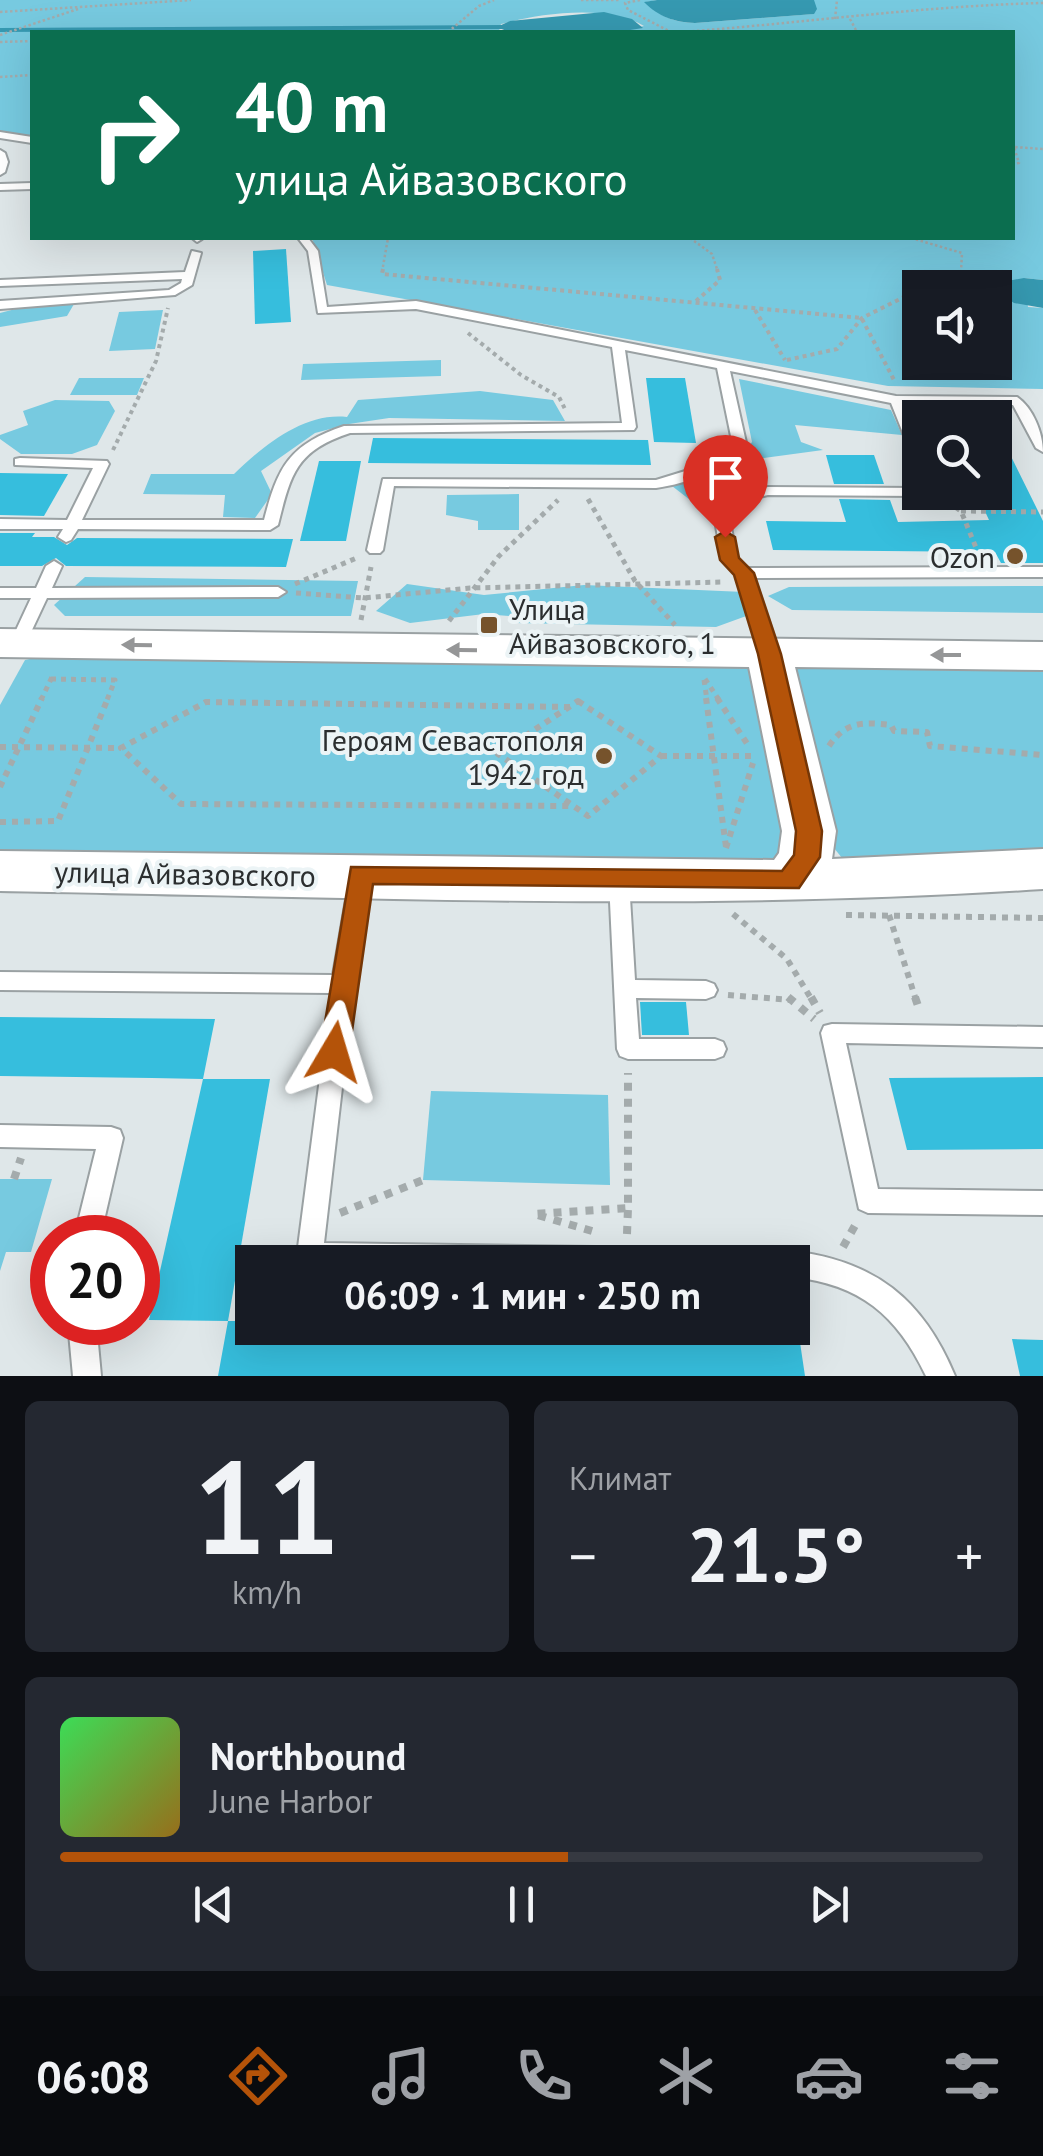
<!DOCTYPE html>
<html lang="ru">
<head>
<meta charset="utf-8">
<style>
	body { margin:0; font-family:"PT Sans",sans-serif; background:#242831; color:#f1f3f6; height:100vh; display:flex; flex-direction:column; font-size:38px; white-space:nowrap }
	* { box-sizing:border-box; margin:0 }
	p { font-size:32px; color:#9ea1a6 }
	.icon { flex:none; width:55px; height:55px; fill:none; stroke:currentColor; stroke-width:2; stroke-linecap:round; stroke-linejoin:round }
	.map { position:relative; height:1376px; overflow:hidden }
	.panel { display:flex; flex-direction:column; gap:25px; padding:25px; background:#0d0f14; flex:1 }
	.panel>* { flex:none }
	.banner { position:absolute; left:30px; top:30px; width:985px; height:210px; border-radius:0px; box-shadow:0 10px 40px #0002; background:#0b6e4f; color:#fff; overflow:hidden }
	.buttons { position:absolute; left:902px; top:270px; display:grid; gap:20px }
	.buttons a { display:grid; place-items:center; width:110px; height:110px; border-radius:0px; background:#171b24; box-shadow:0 10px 40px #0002; font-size:50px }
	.speed { position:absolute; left:30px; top:1215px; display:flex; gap:20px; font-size:50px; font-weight:700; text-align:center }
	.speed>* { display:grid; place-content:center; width:130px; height:130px; border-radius:50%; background:#171b24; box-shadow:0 10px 40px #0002; line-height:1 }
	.speed .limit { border:15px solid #d22; background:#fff; color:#111 }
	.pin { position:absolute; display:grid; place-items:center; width:85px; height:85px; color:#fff; margin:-102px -42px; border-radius:50% 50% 50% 0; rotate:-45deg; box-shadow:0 0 10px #0007 }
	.pin .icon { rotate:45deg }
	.me { position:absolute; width:110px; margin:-55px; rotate:7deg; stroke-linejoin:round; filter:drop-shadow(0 0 8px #0008) }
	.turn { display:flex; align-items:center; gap:35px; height:210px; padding:0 40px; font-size:45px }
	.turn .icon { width:130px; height:130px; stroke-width:2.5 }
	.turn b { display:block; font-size:70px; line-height:85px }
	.big { font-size:75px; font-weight:700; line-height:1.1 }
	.panel .tile { flex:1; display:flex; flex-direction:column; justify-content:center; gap:15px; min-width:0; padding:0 35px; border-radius:15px; background:#242831 }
	.panel .dial { align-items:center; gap:0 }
	.dial b { font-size:130px; line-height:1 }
	.song { display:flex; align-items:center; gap:30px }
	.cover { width:120px; height:120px; border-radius:15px; background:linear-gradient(135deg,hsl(130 70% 55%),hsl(40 70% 35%)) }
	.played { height:10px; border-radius:5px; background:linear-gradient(90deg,#b45309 55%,#363941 55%) }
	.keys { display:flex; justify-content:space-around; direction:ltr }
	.heat { display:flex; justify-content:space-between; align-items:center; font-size:55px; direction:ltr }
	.panel .tiles { flex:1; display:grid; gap:25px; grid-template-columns:1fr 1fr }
	.tile:last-child { grid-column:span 2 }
	.trip { position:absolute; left:235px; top:1245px; width:575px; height:100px; border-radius:0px; background:#171b24; box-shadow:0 10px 40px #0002; font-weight:700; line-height:100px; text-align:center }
	.tab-bar { display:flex; height:160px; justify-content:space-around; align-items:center; background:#090b0e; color:#9ea1a6 }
	.tab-bar .icon { width:70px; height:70px }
	.tab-bar .on { color:#b45309 }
	.tab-bar b { font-size:45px; color:#f1f3f6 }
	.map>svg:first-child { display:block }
	.green { fill:#77cae0; fill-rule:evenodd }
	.water { fill:#3699b1 }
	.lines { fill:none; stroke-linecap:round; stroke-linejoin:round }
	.stream { stroke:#3699b1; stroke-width:4 }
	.building { fill:#36bedd }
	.lane-casing { stroke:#9aa1a3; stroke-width:4 }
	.secondary-casing { stroke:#9aa1a3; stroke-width:4 }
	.path-far4 { stroke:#a4abac; stroke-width:2.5; stroke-dasharray:2.5 2.5; stroke-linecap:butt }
	.path-far3 { stroke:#a4abac; stroke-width:4; stroke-dasharray:4 4; stroke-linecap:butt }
	.path-far2 { stroke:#a4abac; stroke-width:5; stroke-dasharray:5 5; stroke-linecap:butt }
	.path-far1 { stroke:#a4abac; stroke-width:6; stroke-dasharray:6 6; stroke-linecap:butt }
	.path { stroke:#a4abac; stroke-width:8; stroke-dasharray:8 8; stroke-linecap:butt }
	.lane { fill:#fff; fill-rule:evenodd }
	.secondary { fill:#fff; fill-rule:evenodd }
	.oneway { fill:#959697 }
	.route { fill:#b45309; stroke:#753606; stroke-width:2.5 }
	.poi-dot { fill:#76532c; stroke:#ecf4f6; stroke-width:4 }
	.labels { text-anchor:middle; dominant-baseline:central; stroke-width:8; stroke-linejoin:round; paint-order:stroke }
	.poi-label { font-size:30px; fill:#2b2e2f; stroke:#ecf4f6; text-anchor:end }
	.street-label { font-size:30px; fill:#2b2e2f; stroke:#ecf4f6 }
</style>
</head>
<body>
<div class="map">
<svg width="1043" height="1376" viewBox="0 0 1043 1376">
	<rect width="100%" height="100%" fill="#dfe7e9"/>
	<g class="green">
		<path d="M 0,0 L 657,0 L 646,2 C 661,17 673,22 695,23 L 813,14 L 814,0 L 1043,0 L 1043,280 L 1024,278 L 1028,307 L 1043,308 L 1043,389 L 888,386 L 327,285 L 312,238 L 1012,238 L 1012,32 L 617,32 L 644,26 C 608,4 541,13 501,24 L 499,31 L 509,32 L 32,32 L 32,136 L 0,131 ZM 920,288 L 995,288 L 995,362 L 920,362 Z"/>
		<path d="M 74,304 L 67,316 L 0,327 L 0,313 L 27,306 Z"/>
		<path d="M 163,310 L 155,349 L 109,351 L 119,312 Z"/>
		<path d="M 441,360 L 441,376 L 301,380 L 303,364 Z"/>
		<path d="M 79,378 L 144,378 L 137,395 L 70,395 Z"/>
		<path d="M 739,379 L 891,410 L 902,435 L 795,425 L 801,442 L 823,450 L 749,460 C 747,486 715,493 694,503 L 672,486 C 698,476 736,466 752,442 Z"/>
		<path d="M 480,391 L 553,400 L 565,421 L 389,418 L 349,424 L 315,433 L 261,471 L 272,494 L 255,518 L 223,517 L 225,495 L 143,494 L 151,474 L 234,474 C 263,446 304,412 347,417 L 358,400 Z"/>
		<path d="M 55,400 L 109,401 L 115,411 L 97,445 L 72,454 L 21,454 L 0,439 L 0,435 L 28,425 L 23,411 Z"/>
		<path d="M 519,494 L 519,530 L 478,530 L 478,521 L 446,515 L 447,495 Z"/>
		<path d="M 85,577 L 358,581 L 351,616 L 65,616 L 54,605 Z"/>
		<path d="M 407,584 L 484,595 L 584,585 L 744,592 L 749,615 L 716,627 L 516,623 L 509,616 L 484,614 L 410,623 L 376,611 Z"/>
		<path d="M 1043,586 L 1043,613 L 792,610 L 768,596 L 789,587 Z"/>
		<path d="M 53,654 L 751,664 L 794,836 L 781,862 L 0,850 L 0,705 L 25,660 Z"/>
		<path d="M 806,664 L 1043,664 L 1043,854 L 846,863 L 830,843 L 792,672 Z"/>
		<path d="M 431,1091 L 608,1095 L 610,1185 L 423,1180 Z"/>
		<path d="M 0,1179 L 52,1179 L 31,1252 L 6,1252 L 0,1271 Z"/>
	</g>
	<g class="water">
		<path d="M 657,0 L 814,0 L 817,9 L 814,14 L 695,23 C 674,22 659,17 644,2 Z"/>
		<path d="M 604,12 L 632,19 L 643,28 L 617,32 L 509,32 L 497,27 L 510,21 Z"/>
		<path d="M 1024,278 L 1043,280 L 1043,308 L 1014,303 L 998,292 L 1002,282 Z"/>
	</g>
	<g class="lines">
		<path class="stream" d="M 0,30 L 506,27"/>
	</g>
	<g class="building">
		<path d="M 286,249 L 291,322 L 255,324 L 253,251 Z"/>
		<path d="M 646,378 L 685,378 L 696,443 L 654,442 Z"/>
		<path d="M 995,424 L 1043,521 L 1043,563 L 1001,563 L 995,552 L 773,550 L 766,521 L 846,522 L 839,499 L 890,500 L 898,522 L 989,520 L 976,492 L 995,492 Z"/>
		<path d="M 373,438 L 648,440 L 651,465 L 368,463 Z"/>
		<path d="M 826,455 L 874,455 L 884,484 L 834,484 Z"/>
		<path d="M 319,461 L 361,461 L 346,541 L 300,541 Z"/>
		<path d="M 0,473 L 68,474 L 44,516 L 0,515 Z"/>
		<path d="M 0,533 L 35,533 L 32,537 L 54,537 L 67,545 L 77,538 L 293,539 L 286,567 L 66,566 L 56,558 L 42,566 L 0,566 Z"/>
		<path d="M 640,1002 L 686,1002 L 689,1035 L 642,1035 Z"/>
		<path d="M 0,1017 L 215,1019 L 203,1079 L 152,1078 L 0,1076 Z"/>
		<path d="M 1043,1077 L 1043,1149 L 907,1150 L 889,1078 Z"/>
		<path d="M 203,1079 L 270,1079 L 228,1321 L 149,1320 Z"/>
		<path d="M 228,1321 L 252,1321 L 252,1328 L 798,1329 L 805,1376 L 218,1376 Z"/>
		<path d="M 1012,1339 L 1043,1340 L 1043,1376 L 1020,1376 Z"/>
	</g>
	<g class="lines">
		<g class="lane-casing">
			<g id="lane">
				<path d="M 0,132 L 32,137 L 32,143 L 0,138 Z"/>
				<path d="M 0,150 L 5,153 L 8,162 L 5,172 L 0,175 Z"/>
				<path d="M 32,183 L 32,189 L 0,190 L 0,184 Z"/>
				<path d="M 192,238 L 202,238 L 202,239 L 197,242 Z"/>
				<path d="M 298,238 L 308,238 L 318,251 L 327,307 L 416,301 L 896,396 L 1017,397 C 1033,408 1043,433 1043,452 L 1036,448 L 1013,405 L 904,404 L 920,443 L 920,464 L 915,463 L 891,403 L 730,371 L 747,447 C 723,471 689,483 656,488 L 394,486 L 383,550 L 380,553 L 370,553 L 367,550 L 383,479 L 656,480 L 695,468 L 733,446 L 717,368 L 625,350 L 636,427 L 634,430 L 350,433 C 296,451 291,473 278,525 L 270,530 L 78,529 L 71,540 L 66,542 L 58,537 L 63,529 L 0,529 L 0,519 L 67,520 L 93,468 L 15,465 L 15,459 L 20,458 L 107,461 L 109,464 L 82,520 L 264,520 C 278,466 289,445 344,426 L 622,423 L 612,347 L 416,309 L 318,313 L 308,251 Z"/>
				<path d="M 192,251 L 201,253 L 192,285 L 175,295 L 0,309 L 0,301 L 169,290 L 181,283 L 182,279 L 0,286 L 0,280 L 185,272 Z"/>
				<path d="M 768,487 L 920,488 L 920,492 L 927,492 L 920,496 L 768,495 L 750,499 L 729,516 L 737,559 L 748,568 L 1043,567 L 1043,577 L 753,578 L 777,654 L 775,658 L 763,658 L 737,575 L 722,560 L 714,515 L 740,492 Z"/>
				<path d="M 54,561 L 62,566 L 52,588 L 278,587 L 286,592 L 278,597 L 47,598 L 24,647 L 12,647 L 10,643 L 31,598 L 0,598 L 0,588 L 36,588 L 46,566 Z"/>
				<path d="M 360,868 L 367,871 L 370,876 L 354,984 L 324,1243 L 737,1249 L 746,1253 L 750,1262 L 300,1262 L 297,1255 L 331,993 L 0,990 L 0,972 L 333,975 L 350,876 L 353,871 Z"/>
				<path d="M 619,873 L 626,876 L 629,881 L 635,980 L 706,981 L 714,984 L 717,990 L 714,996 L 706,999 L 636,998 L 639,1039 L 715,1039 L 723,1042 L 726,1049 L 723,1056 L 715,1059 L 628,1059 L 620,1056 L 617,1049 L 609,881 L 612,876 Z"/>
				<path d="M 832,1024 L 1043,1027 L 1043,1047 L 846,1043 L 878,1189 L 1043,1191 L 1043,1215 L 868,1213 L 859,1209 L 821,1033 L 824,1026 Z"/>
				<path d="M 0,1125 L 111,1127 L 120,1130 L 123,1138 L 100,1238 L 74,1238 L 96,1149 L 0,1147 Z"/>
				<path d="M 792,1251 C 875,1261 923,1299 955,1376 L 926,1376 C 897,1315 860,1284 792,1277 L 792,1262 L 780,1262 L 783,1255 Z"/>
				<path d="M 68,1322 L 96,1322 L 101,1376 L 73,1376 Z"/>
			</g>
		</g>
		<g class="secondary-casing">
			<path id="secondary" d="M 0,629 L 1043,642 L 1043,670 L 795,667 L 836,831 L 832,859 L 1043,849 L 1043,889 C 696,912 348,897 0,891 L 0,851 L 774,860 L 779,853 L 782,831 L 749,667 L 0,657 Z"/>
		</g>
		<g class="path-far4">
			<path d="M 581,0 L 620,0"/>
			<path d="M 640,0 L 625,3 L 628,10 L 671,32"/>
			<path d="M 0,12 L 191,0"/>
			<path d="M 835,19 L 837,0"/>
			<path d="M 850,19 L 857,32"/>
			<path d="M 300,32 L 306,32"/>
			<path d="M 448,32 L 479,6 L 494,0"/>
			<path d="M 682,32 C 803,23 922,6 1043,3"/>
			<path d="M 0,35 L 78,9"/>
			<path d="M 0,42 L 32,41"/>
			<path d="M 0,77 L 32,75"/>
			<path d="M 1012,164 L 1019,163 L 1014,147 L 1043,149"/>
			<path d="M 690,238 L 712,254 L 718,272"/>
			<path d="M 911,238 L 962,253 L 961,272"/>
			<path d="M 382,272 L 388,238"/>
		</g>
		<g class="path-far3">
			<path d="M 383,269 L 382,274 L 862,318"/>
			<path d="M 924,288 L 935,282 L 961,284 L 961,269"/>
			<path d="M 696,301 L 720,280 L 717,269"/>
			<path d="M 755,310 L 785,360"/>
			<path d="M 862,319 L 894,380"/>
			<path d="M 468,333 L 521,375 L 559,397 L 565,409"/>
			<path d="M 787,360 L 837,349 L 862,318 L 920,289"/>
			<path d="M 113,450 L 156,361 L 168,308"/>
		</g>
		<g class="path-far2">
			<path d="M 939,496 L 961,511 L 979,555"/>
			<path d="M 588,499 L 635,581 L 675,625"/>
			<path d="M 961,511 L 1043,512"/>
			<path d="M 295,584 L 359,557"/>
			<path d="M 296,593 L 364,598 L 470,588 L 724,582"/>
			<path d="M 361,620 L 371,567"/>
			<path d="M 449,621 L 499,556 L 558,500"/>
			<path d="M 51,679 L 115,680 L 107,700"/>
			<path d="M 705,679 L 719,700"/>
			<path d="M 704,680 L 707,700"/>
			<path d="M 41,700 L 52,677"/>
		</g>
		<g class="path-far1">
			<path d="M 706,698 L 726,847"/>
			<path d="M 717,698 L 748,745"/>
			<path d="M 578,701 L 661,756 L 588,816 L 498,754 Z"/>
			<path d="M 570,707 L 206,702 L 121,748 L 181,804 L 574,806"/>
			<path d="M 829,746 C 846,721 863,722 891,725 L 894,731 L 927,732 L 930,746 L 1043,755"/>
			<path d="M 0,747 L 121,748"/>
			<path d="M 661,756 L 753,756"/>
			<path d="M 0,787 L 42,698"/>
			<path d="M 0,822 L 58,821 L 108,698"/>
			<path d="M 726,848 L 753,763"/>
			<path d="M 733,914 L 787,959 L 812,1000"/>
			<path d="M 846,915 L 1043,918"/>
			<path d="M 889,915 L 916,1000"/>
			<path d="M 728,995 L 791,1000"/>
		</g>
		<g class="path">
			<path d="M 788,997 L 814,1019"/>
			<path d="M 811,997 L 820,1013"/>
			<path d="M 915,997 L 920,1012"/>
			<path d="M 14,1179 L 21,1158"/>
			<path d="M 340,1213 L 423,1180"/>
			<path d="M 592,1231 L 534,1214 L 628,1208 L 628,1073"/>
			<path d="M 627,1234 L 628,1208"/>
			<path d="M 843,1247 L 857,1222"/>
		</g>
		<use href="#lane" class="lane"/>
		<use href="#secondary" class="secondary"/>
	</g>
	<defs><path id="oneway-solid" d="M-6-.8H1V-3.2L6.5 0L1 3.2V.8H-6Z" transform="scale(2.5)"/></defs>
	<g class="oneway">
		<use href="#oneway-solid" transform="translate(137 645) rotate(-179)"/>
		<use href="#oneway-solid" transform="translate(462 650) rotate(-179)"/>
		<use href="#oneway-solid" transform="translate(946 655) rotate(-180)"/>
	</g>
	<path class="route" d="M 725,531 L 735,537 L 739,558 L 754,573 L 781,654 L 822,831 L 820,857 L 799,888 L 373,884 L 349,1052 L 345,1061 L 334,1065 L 324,1061 L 320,1052 L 351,867 L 782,871 L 794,855 L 796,831 L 758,654 L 734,575 L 720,560 L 715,537 Z"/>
	<g class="poi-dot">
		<circle cx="1015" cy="556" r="10"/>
		<rect x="479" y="615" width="20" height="20" rx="5"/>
		<circle cx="604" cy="756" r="10"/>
	</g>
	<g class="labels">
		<g class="poi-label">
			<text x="995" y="556">Ozon</text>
			<text x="509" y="608" text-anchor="start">Улица<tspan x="509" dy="34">Айвазовского, 1</tspan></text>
			<text x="584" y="739">Героям Севастополя<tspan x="584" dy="34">1942 год</tspan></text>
		</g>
		<g class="street-label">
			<text transform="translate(185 873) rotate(1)">улица Айвазовского</text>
		</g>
	</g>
</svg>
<div class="buttons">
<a><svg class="icon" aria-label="sound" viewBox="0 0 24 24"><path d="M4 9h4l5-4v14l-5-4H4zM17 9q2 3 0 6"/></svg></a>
<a><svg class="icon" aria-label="search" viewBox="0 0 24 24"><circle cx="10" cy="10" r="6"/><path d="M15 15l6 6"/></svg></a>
</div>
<div class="speed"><div class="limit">20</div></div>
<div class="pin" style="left:725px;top:537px;background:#d93025"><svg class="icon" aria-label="arrive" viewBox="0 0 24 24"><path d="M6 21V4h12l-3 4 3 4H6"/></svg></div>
<svg class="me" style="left:334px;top:1052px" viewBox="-20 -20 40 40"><path d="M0-17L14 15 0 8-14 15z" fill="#b45309" stroke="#fff" stroke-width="4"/></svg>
<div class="trip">06:09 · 1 мин · 250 m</div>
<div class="banner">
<div class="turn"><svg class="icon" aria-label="right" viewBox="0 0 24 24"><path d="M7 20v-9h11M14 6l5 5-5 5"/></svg><div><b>40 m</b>улица Айвазовского</div></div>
</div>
</div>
<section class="panel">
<div class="tiles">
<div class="tile dial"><b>11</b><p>km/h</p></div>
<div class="tile"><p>Климат</p>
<div class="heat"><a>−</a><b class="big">21.5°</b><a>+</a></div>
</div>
<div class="tile">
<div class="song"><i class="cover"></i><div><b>Northbound</b><p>June Harbor</p></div></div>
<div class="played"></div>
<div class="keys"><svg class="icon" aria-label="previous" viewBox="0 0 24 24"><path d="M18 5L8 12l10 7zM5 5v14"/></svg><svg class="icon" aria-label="pause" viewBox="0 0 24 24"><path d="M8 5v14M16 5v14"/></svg><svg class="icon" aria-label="next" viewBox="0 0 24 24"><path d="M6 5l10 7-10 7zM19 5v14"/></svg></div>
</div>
</div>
</section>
<nav class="tab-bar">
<b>06:08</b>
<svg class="icon on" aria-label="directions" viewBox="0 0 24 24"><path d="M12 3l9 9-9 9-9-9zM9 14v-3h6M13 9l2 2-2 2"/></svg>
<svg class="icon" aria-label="music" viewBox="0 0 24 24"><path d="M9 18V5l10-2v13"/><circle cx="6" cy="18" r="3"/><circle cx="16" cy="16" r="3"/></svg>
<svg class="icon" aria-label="phone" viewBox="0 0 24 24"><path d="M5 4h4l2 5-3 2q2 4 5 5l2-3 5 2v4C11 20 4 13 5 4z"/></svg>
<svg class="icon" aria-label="climate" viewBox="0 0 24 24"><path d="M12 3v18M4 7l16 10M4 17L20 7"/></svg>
<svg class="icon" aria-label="car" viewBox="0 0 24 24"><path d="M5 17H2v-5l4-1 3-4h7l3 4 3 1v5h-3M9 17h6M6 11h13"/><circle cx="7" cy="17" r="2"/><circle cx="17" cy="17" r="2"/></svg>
<svg class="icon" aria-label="filters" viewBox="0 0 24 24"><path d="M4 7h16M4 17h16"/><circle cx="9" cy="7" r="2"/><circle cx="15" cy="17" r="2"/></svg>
</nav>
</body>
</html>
